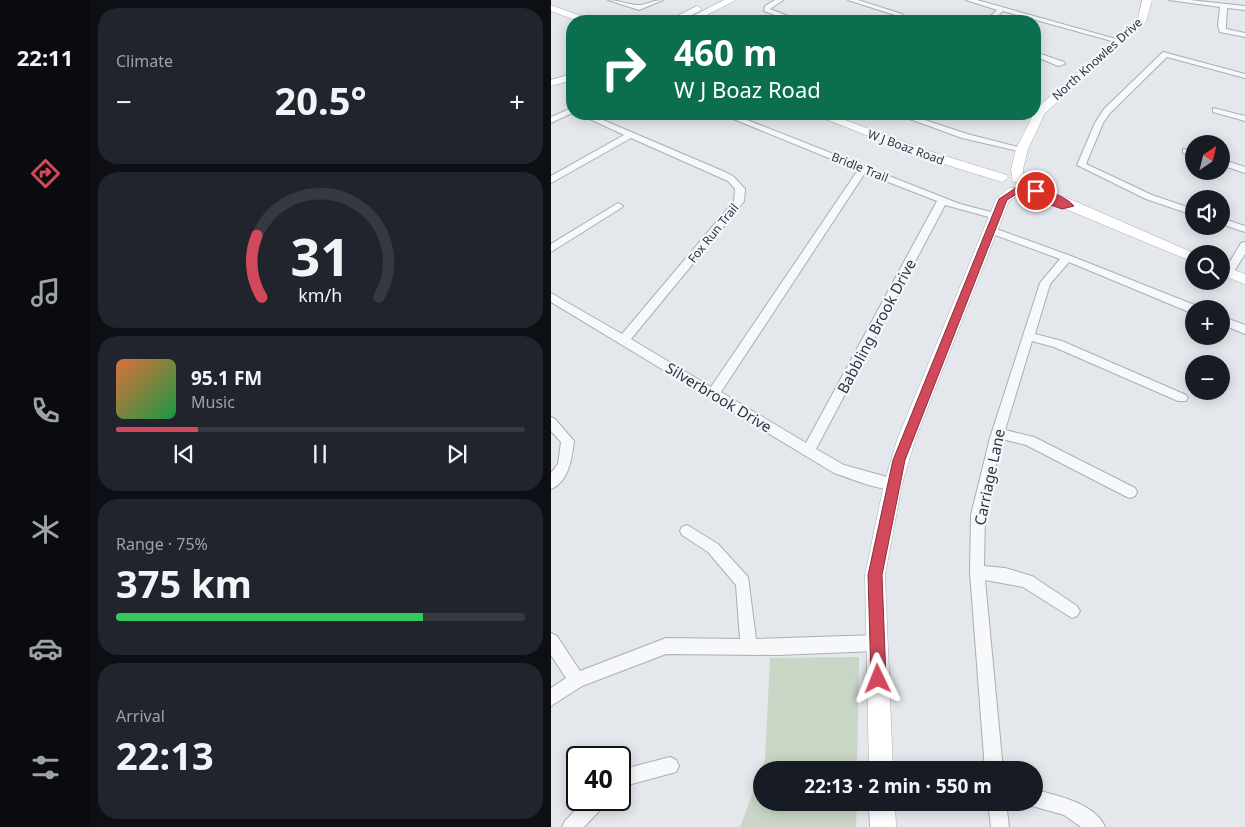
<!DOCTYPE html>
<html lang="en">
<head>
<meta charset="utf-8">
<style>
	body { margin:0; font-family:"Noto Sans",sans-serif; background:#20242c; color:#f1f3f6; height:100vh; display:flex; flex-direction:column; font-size:19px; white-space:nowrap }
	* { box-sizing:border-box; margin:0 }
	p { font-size:16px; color:#9ea1a6 }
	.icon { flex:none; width:28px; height:28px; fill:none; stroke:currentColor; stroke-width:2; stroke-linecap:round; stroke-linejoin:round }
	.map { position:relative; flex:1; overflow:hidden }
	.panel { display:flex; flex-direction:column; gap:8px; padding:8px; background:#0d0f14; width:461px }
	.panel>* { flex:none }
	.top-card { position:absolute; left:15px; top:15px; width:475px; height:105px; border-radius:20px; box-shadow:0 2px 12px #0003; background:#0b6e4f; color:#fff; overflow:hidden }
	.needle { width:32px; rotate:35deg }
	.tools { position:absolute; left:634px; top:135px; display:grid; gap:10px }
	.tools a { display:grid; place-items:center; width:45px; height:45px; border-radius:50%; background:#171b24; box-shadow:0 2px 12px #0003; font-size:25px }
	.speed { position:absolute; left:15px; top:746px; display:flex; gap:10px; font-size:25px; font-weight:700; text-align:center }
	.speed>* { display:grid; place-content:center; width:65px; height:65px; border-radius:50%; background:#171b24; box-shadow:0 2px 12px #0003; line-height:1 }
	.speed .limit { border:2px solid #111; border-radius:8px; background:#fff; color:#111 }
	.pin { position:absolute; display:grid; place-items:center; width:42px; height:42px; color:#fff; margin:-21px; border:2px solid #fff; border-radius:50%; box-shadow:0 1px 5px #0007 }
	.me { position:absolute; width:55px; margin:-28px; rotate:358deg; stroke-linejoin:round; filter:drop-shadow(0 0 4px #0008) }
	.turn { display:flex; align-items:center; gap:18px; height:105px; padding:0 25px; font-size:22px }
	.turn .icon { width:65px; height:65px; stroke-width:2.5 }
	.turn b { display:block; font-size:35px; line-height:42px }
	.big { font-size:38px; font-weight:700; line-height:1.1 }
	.panel .tile { flex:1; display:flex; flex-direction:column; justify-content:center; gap:8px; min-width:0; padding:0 18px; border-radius:20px; background:#20242c }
	.panel .dial { align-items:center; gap:0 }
	.dial svg { height:130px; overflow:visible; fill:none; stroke:#363941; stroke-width:7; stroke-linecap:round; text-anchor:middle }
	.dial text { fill:#f1f3f6; stroke:none }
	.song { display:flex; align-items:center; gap:15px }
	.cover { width:60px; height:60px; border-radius:8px; background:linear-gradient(135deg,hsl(20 70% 55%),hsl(140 70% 35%)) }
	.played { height:5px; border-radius:2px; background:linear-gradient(90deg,#d1495b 20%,#363941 20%) }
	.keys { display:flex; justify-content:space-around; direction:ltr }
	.heat { display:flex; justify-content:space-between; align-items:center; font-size:28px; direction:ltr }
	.charge { height:8px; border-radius:4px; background:linear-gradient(90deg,#34c759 75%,#363941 0) }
	.trip { position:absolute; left:202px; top:761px; width:290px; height:50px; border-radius:25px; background:#171b24; box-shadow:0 2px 12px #0003; font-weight:700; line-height:50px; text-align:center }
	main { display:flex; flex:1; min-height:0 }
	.dock { display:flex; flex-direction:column; width:90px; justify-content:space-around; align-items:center; background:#090b0e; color:#9ea1a6 }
	.dock .icon { width:35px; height:35px }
	.dock .active { color:#d1495b }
	.dock b { font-size:22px; color:#f1f3f6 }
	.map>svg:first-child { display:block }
	.green { fill:#c9d6c5 }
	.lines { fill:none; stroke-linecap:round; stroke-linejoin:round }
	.street-casing { stroke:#a9aeb7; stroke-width:2 }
	.secondary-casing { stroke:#a9aeb7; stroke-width:1 }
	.street { fill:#f7f8fa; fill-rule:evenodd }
	.secondary { fill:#fff; fill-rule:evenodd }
	.route { fill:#d1495b; stroke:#882f3b }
	.labels { text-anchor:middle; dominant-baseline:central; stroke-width:4.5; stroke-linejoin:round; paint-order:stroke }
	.far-street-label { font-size:12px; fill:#2b3445; stroke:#f4f6f9 }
	.street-label { font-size:15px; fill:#2b3445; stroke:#f4f6f9 }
</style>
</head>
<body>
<main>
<nav class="dock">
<b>22:11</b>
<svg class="icon active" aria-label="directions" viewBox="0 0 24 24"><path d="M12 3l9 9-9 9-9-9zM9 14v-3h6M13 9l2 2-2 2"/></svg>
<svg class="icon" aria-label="music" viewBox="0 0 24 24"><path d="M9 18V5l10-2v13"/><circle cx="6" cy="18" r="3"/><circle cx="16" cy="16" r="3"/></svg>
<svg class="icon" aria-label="phone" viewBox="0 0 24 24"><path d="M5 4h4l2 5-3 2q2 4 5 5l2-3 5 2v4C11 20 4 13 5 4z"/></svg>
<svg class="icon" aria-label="climate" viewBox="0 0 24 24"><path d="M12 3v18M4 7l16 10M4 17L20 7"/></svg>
<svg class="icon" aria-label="car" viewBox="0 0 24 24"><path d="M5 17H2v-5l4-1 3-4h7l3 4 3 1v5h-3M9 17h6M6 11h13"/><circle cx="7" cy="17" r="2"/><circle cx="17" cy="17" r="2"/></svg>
<svg class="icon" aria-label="filters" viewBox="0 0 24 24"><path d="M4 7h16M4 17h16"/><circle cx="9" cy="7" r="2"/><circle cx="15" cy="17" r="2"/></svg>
</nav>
<section class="panel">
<div class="tile"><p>Climate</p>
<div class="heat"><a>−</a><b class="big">20.5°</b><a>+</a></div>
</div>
<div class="tile dial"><svg viewBox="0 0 100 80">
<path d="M14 69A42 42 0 1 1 86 69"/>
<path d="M14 69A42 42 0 0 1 11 31" stroke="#d1495b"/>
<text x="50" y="56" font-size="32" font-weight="700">31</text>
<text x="50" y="72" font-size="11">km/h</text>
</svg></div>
<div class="tile">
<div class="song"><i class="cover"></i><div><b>95.1 FM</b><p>Music</p></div></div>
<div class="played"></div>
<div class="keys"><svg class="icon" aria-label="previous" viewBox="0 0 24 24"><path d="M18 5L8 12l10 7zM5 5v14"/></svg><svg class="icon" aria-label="pause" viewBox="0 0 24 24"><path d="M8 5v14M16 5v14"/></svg><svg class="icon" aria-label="next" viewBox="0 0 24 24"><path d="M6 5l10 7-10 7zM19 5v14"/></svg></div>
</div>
<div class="tile"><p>Range · 75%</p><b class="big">375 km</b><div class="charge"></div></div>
<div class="tile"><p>Arrival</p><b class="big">22:13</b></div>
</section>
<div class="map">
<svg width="694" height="827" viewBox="0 0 694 827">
	<rect width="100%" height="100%" fill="#e4e7ec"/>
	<path class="green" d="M 308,657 L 306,770 L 211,770 L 211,802 L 306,803 L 305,827 L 189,827 L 214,760 L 219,658 Z"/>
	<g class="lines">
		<g class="street-casing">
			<g id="street">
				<path d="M 57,0 C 67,0 81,6 89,5 C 97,4 103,0 112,0 L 88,10 Z"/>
				<path d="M 224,0 L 232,0 L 219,9 L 250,21 L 241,21 L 213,11 L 214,6 Z"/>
				<path d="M 297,0 L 307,0 L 351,14 L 355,19 L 354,21 L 347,21 L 348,19 L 347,16 Z"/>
				<path d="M 415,0 L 426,0 L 572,41 L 568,43 L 452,11 L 441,21 L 434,21 L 446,10 Z"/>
				<path d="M 618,0 L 639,0 L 694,6 L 694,10 L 676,8 L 675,26 L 675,29 L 694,33 L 694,37 L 669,32 L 667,26 L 669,7 Z"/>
				<path d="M 484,52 L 513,62 L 514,64 L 507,66 L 484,56 Z"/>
				<path d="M 612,52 L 694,74 L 694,78 L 616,57 L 559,113 L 552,123 L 535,164 L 601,195 L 642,209 L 642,215 L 595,199 L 526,165 L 544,123 L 553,109 Z"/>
				<path d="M 21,108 L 21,113 L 0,123 L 0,117 Z"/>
				<path d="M 662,108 L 694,116 L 694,121 L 662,112 Z"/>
				<path d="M 28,114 L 38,114 L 174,172 L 183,177 L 194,189 L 193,201 L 187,209 L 80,339 L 160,387 L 307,170 L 170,114 L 181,114 L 409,204 L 448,214 L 448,218 L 445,219 L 394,205 L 265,449 L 293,465 L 347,480 L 349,484 L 347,488 C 332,493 299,478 283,473 L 0,302 L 0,293 L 71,334 L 183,201 L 184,189 L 177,181 L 80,138 L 0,183 L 0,176 L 73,135 ZM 314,173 L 386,201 L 255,443 L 170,392 Z"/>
				<path d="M 345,114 L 356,114 L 416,134 L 475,149 L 471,152 L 411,138 Z"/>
				<path d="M 632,149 L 642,150 L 642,156 L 632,153 Z"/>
				<path d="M 670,159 L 694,167 L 694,173 L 670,165 Z"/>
				<path d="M 67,203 L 72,206 L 70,208 L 0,252 L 0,244 Z"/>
				<path d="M 670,218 L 694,226 L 694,232 L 670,224 Z"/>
				<path d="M 440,227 L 520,256 L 646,306 L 647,309 L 642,309 L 642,313 L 638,312 L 518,262 L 499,284 L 484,334 L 511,341 L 635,395 L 637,398 L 635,401 L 627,401 L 503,347 L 481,341 L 454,430 L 483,437 L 584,488 L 586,492 L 584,496 L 579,498 L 574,496 L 475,445 L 451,439 L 434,515 L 433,566 L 454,568 L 481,576 L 526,606 L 529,611 L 526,616 L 521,618 L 472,587 L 434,580 L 452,770 L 434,770 L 419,572 L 420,515 L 439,438 L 489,283 L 509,259 L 436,232 L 435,230 Z"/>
				<path d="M 694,242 L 694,254 L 682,273 L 681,275 L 673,275 L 672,273 L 690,243 Z"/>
				<path d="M 670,316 L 694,325 L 694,334 L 670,324 Z"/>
				<path d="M 0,417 L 4,419 L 23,441 C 21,457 18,482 0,489 L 0,473 L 7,464 L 10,442 L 0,431 Z"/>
				<path d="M 136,525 L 167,544 L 197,577 L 205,639 L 326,635 L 332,638 L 334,643 L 332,648 L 326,651 L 226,655 L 115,654 L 31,686 L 0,706 L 0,688 L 15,678 L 0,655 L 0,633 L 6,636 L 29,671 L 115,638 L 189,639 L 185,585 L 157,552 L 131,535 L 129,531 L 131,527 Z"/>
				<path d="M 119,757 L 125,760 L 128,766 L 125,772 L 77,785 L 69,789 L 69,770 Z"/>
				<path d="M 484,790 C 506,795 545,804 554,827 L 530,827 L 513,815 L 478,805 L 476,802 L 484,802 Z"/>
				<path d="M 34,800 L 56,800 L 53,806 L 33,827 L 11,827 L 14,821 Z"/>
				<path d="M 437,802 L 455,802 L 458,827 L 440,827 Z"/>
			</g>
		</g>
		<g class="secondary-casing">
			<g id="secondary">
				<path d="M 173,0 L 185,0 L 144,21 L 132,21 Z"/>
				<path d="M 591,0 L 601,0 L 595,22 L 494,113 L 477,149 L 472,169 L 473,179 L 472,182 L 462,182 L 460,169 L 465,149 L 485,109 L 587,19 Z"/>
				<path d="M 0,5 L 38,19 L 40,21 L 27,21 L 0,11 Z"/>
				<path d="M 146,6 L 151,9 L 149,11 L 128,21 L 116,21 Z"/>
				<path d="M 21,74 L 21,80 L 0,86 L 0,80 Z"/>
				<path d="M 262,114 L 278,114 L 378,151 L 456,175 L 457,178 L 451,182 L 370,157 Z"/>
				<path d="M 471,182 L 519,199 L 645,254 L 642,254 L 642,262 L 469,190 L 468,194 L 458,201 L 364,440 L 351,484 L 334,575 L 342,770 L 318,770 L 314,575 L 333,484 L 346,440 L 445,199 L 458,188 L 466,188 L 466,183 Z"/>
				<path d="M 670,265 L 694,274 L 694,284 L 670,275 Z"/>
				<path d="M 318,802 L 344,802 L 345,827 L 319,827 Z"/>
			</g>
		</g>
		<use href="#street" class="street"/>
		<use href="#secondary" class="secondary"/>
	</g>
	<path class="route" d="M 466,187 L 482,192 L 482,189 C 493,188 516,197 523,206 L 511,209 L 467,193 L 456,200 L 354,460 L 331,575 L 335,679 L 332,684 L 327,686 L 322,684 L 320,679 L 317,575 L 342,460 L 448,199 Z"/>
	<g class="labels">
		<g class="far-street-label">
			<text transform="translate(546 59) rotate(-42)">North Knowles Drive</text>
			<text transform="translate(355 147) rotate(20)">W J Boaz Road</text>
			<text transform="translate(309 167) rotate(22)">Bridle Trail</text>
			<text transform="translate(162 233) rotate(-51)">Fox Run Trail</text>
		</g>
		<g class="street-label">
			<text transform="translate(325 326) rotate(-62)">Babbling Brook Drive</text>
			<text transform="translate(168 397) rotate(31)">Silverbrook Drive</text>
			<text transform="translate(438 477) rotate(-78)">Carriage Lane</text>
		</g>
	</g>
</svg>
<div class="tools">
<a><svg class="needle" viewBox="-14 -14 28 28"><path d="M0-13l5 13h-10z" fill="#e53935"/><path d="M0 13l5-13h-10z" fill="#9ea1a6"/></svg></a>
<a><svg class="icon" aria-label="sound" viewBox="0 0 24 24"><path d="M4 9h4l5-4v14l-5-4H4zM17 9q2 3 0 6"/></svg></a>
<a><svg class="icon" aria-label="search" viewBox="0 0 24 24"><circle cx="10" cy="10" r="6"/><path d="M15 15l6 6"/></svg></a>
<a>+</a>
<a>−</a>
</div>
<div class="speed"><div class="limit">40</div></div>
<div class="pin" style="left:485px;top:191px;background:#d93025"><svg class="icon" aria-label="arrive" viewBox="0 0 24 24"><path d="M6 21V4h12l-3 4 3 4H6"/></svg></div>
<svg class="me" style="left:327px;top:679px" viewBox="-20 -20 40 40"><path d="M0-17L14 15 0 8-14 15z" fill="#d1495b" stroke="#fff" stroke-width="4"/></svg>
<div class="trip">22:13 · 2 min · 550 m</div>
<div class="top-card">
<div class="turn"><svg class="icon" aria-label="right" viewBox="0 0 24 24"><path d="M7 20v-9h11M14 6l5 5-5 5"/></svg><div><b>460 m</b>W J Boaz Road</div></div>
</div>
</div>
</main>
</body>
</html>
